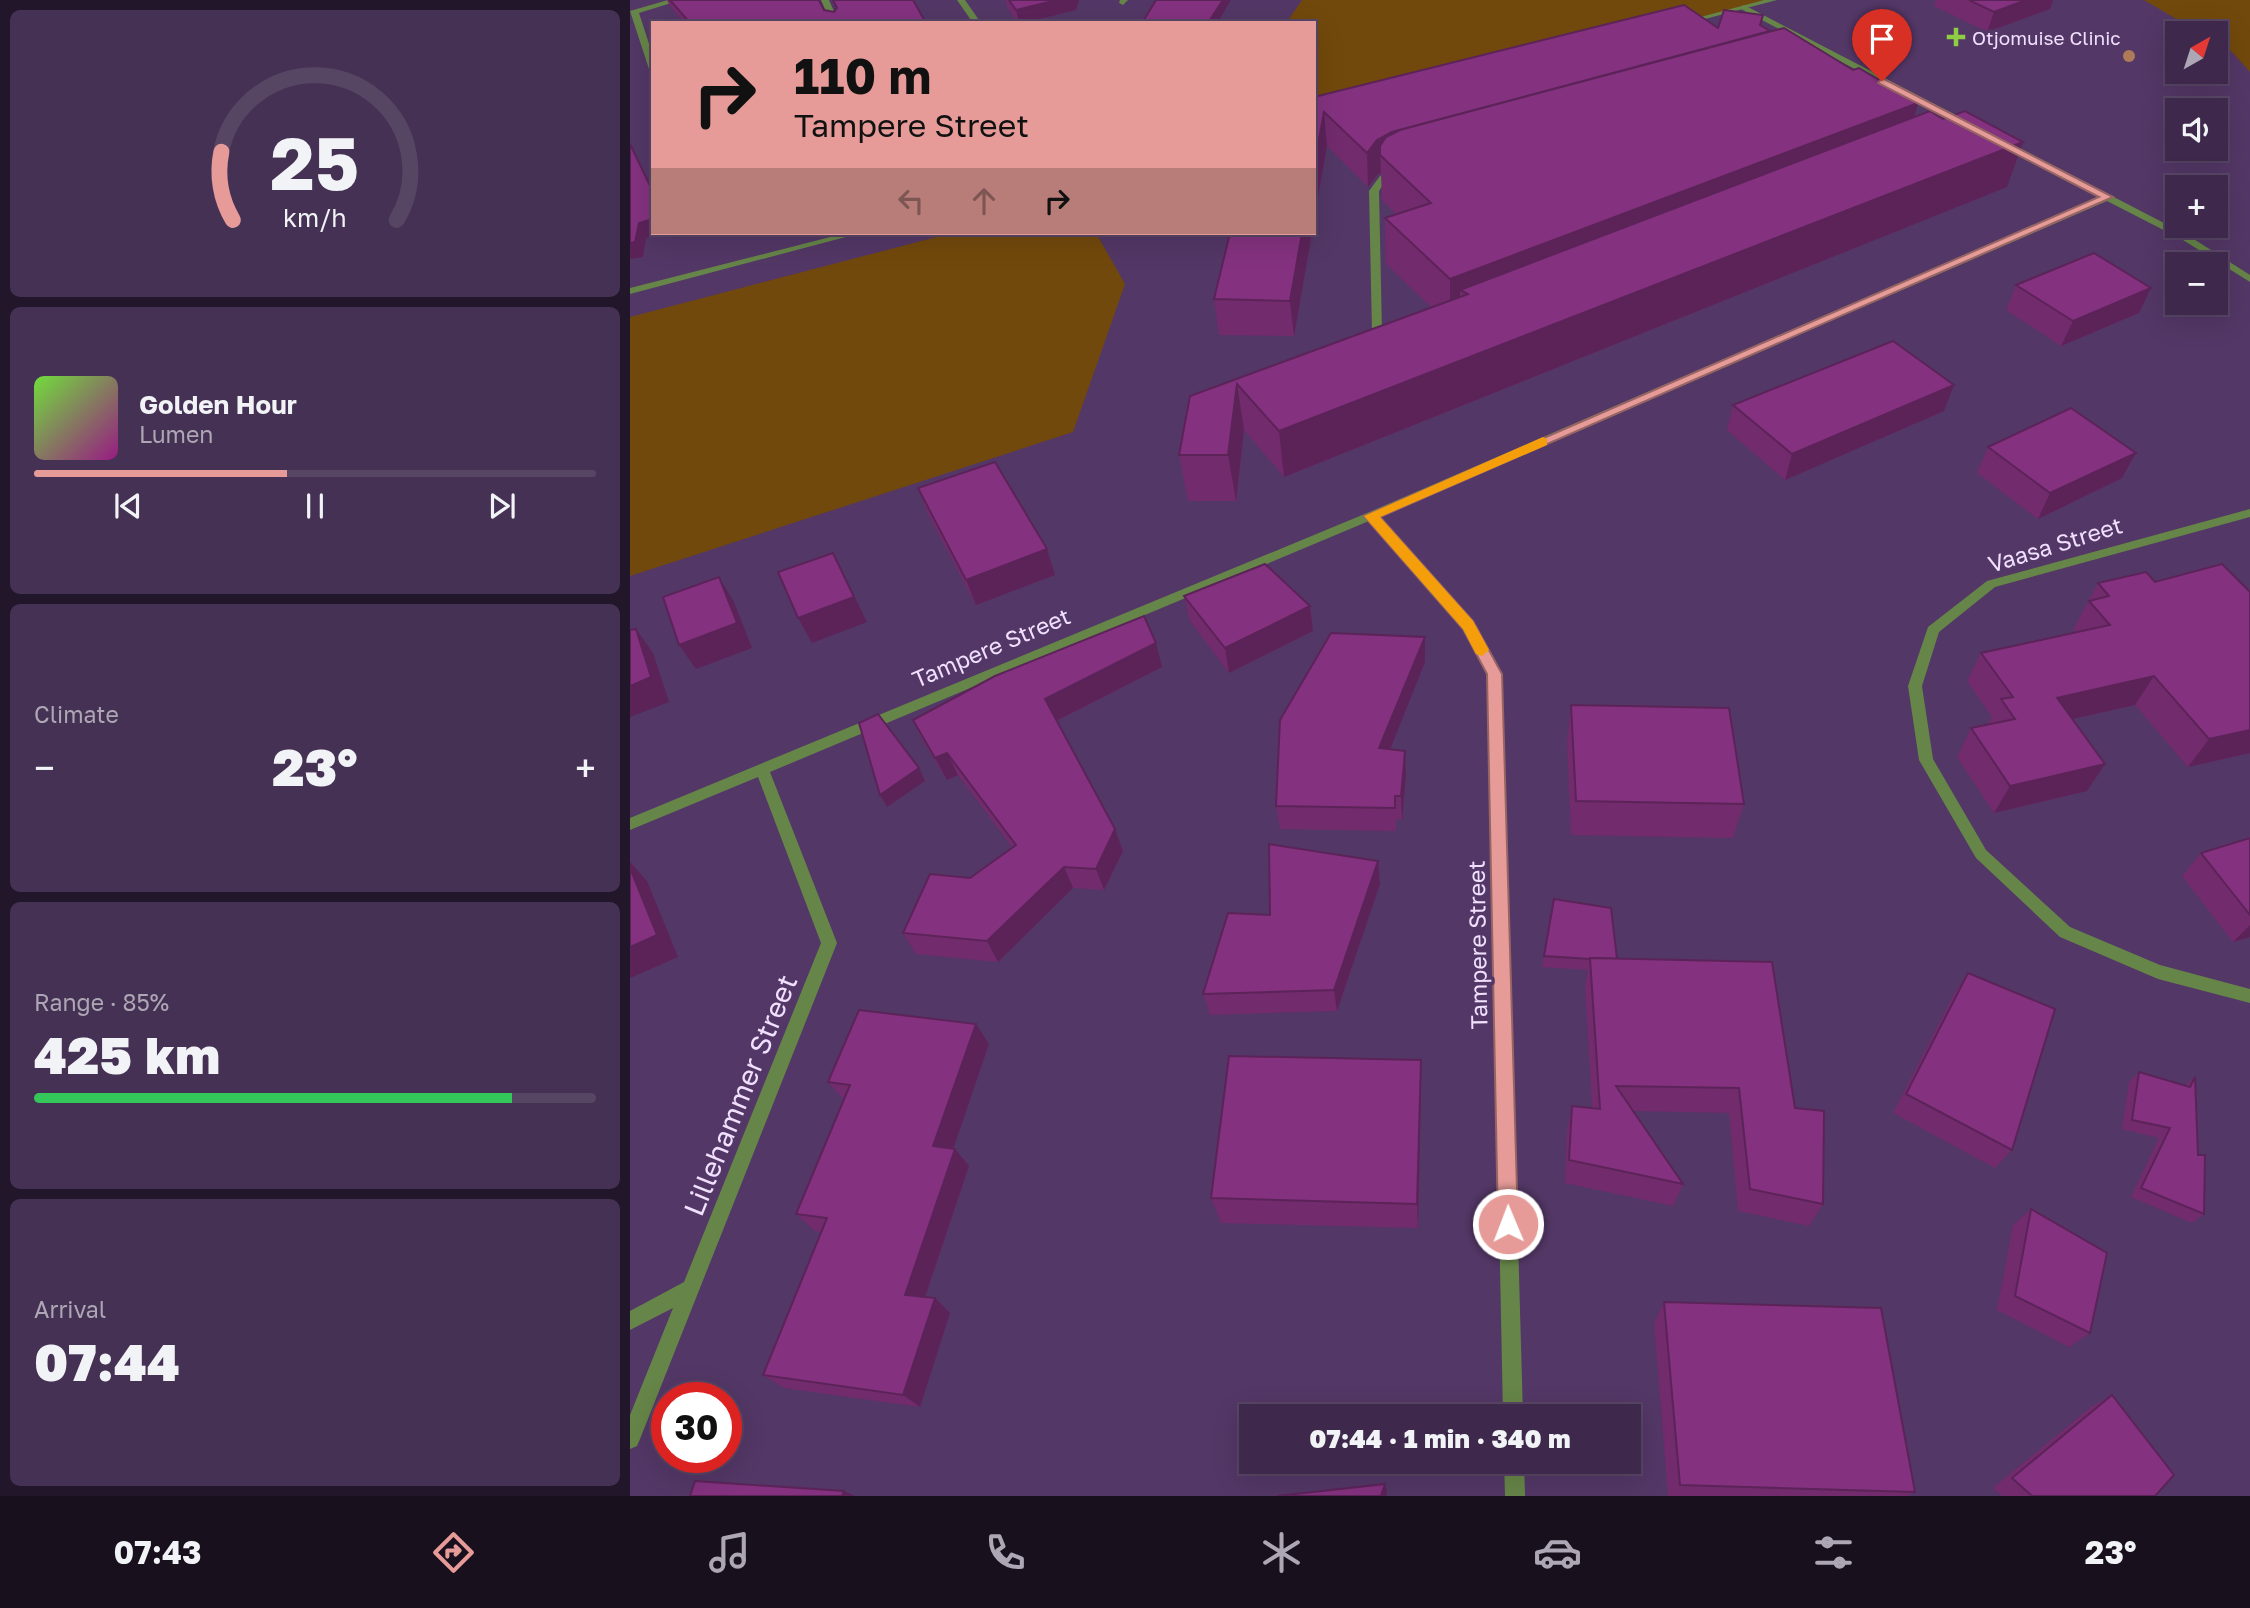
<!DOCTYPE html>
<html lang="en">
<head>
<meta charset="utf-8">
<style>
	body { margin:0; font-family:"Golos Text",sans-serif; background:#453153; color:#f1f3f6; height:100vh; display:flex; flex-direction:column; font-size:26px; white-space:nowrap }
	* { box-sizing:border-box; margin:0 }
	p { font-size:23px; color:#ada6b5 }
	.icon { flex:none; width:38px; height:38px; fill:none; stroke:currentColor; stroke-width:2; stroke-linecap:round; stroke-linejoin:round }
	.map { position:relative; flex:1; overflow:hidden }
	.details { display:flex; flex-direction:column; gap:10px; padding:10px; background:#22172a; width:630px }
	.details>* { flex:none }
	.guide { position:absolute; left:21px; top:21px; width:665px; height:214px; border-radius:0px; box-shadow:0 7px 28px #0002,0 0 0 2px #574564; background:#e69b98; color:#111; overflow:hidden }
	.needle { width:46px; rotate:39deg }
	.fabs { position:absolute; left:1535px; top:21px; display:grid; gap:14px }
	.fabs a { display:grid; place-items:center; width:63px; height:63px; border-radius:0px; background:#3e294c; box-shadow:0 7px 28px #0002,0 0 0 2px #574564; font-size:35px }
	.speed { position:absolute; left:21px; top:1382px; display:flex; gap:14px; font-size:35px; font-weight:700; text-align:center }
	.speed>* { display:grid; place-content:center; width:91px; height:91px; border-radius:50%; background:#3e294c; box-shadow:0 7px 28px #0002,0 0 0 2px #574564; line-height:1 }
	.speed .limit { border:10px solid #d22; background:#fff; color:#111 }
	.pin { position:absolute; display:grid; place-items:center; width:60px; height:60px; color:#fff; margin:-72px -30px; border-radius:50% 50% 50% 0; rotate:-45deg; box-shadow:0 0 7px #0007 }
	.pin .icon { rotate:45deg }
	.me { position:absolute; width:77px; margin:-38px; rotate:359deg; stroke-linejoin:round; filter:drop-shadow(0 0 5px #0008) }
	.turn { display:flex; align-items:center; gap:24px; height:147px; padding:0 28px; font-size:32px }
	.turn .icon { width:91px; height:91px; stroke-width:2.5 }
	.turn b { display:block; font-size:49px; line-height:60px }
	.lanes { display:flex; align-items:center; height:66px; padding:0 28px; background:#0003; justify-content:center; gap:35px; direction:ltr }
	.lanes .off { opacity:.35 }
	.big { font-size:52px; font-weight:800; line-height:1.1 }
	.details .widget { flex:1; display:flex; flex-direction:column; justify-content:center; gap:10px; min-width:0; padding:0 24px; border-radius:10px; background:#453153 }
	.details .dial { align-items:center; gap:0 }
	.dial svg { height:182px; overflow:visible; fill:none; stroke:#574564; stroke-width:7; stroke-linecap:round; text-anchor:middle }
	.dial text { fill:#f1f3f6; stroke:none }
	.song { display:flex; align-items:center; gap:21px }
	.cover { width:84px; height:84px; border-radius:10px; background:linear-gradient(135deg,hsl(100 70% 55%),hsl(310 70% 35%)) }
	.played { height:7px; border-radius:4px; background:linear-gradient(90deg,#e69b98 45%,#574564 45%) }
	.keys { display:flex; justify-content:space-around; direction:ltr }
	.heat { display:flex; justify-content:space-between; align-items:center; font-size:38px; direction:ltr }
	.charge { height:10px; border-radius:5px; background:linear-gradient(90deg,#34c759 85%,#574564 0) }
	.trip { position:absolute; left:609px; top:1404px; width:402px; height:70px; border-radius:0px; background:#3e294c; box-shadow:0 7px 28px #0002,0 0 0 2px #574564; font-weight:800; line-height:70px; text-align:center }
	.tabs { display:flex; height:112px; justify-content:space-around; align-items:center; background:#19101e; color:#ada6b5 }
	.tabs .icon { width:49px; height:49px }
	.tabs .current { color:#e69b98 }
	.tabs b { font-size:32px; color:#f1f3f6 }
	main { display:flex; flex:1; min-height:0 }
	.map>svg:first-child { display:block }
	.green { fill:#72490c }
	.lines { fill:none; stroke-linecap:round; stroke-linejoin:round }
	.service { fill:#668548; fill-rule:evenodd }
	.minor { fill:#668548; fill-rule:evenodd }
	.tertiary { fill:#668548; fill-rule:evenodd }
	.tree { fill:#af7a58 }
	.wall { fill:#722b6d }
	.shaded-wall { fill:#5c2359 }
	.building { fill:#84327f; stroke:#5c2359; stroke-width:2 }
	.route { fill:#e69b98; stroke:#966563; stroke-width:2 }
	.slow { fill:#f59e0b }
	.poi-dot { fill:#8fcd42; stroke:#533766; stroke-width:2.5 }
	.labels { text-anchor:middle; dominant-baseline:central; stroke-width:7; stroke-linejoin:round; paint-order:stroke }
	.far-poi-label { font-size:19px; fill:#f0e0fd; stroke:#533766; text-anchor:start }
	.street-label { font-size:23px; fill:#f0e0fd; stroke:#533766 }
	.near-street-label { font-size:28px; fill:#f0e0fd; stroke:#533766 }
</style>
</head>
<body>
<main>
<section class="details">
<div class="widget dial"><svg viewBox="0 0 100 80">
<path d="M14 69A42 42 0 1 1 86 69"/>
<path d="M14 69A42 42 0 0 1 9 39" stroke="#e69b98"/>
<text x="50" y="56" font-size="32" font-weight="700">25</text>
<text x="50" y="72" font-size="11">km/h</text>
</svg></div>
<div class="widget">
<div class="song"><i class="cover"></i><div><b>Golden Hour</b><p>Lumen</p></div></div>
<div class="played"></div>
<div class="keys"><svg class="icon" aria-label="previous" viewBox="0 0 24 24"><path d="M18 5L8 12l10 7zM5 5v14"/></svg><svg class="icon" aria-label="pause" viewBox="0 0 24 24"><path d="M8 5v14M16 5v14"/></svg><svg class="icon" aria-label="next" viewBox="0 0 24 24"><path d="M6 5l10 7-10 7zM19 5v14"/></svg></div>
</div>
<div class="widget"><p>Climate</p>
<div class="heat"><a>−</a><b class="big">23°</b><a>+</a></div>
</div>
<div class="widget"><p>Range · 85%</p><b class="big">425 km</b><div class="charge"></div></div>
<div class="widget"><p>Arrival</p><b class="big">07:44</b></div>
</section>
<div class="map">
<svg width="1620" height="1496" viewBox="0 0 1620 1496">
	<rect width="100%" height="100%" fill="#533766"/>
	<g class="green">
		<path d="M 672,0 L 1143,0 L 684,116 L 684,23 L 656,23 Z"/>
		<path d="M 1514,0 L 1620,0 L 1620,72 L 1602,52 L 1586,42 L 1586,33 L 1570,33 Z"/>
		<path d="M 322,233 L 466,233 L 495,284 L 443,432 L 0,576 L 0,317 Z"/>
	</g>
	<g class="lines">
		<g class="service">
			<path d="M 38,0 L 51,0 L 9,13 L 23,56 L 23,71 L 19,69 L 0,11 Z"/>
			<path d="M 191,0 L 199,0 L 209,23 L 201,23 Z"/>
		</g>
		<g class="minor">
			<path d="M 327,0 L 335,0 L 351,23 L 343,23 Z"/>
			<path d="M 490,0 L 498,0 L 493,5 L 489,3 Z"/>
			<path d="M 1114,5 L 1339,122 L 1340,124 L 1333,126 L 1111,9 L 1110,7 Z"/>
			<path d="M 1370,141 L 1376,141 L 1559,236 L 1620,275 L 1620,282 L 1553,240 L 1477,201 L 749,517 L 843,622 L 872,674 L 893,1416 L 873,1416 L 858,674 L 833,628 L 739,521 L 140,772 L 207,943 L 10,1439 L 7,1446 L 0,1449 L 0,1415 L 43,1308 L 0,1330 L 0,1311 L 54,1282 L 191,943 L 128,777 L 0,830 L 0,818 L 737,513 L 1470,197 L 1370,145 Z"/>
			<path d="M 766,169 L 771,172 L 769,174 L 756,180 L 749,191 L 752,332 L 761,339 L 756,342 L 742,333 L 739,191 L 750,176 Z"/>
			<path d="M 1620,509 L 1620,517 L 1365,587 L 1309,632 L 1292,686 L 1303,759 L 1356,850 L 1440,927 L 1530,965 L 1620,989 L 1620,1003 L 1528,979 L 1430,937 L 1346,858 L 1289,760 L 1278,686 L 1298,627 L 1357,581 Z"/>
			<path d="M 874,1461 L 894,1461 L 895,1496 L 875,1496 Z"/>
		</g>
		<g class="tertiary">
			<path d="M 1134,0 L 1147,0 L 1056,24 L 1052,22 Z"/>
			<path d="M 216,233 L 231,233 L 0,294 L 0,288 Z"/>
		</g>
	</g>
	<circle class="tree" cx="1499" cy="56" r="6"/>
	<g class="wall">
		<path d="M 37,0 L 189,0 L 194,10 L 204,12 L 206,9 L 202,0 L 283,0 L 296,23 L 54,23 L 40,6 Z"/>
		<path d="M 376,0 L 449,0 L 446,10 L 393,23 L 388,23 L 377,7 Z"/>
		<path d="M 1306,0 L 1423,0 L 1420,9 L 1357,32 L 1304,6 Z"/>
		<path d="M 1131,25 L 1284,117 L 1377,187 L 654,477 L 614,430 L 606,501 L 558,501 L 549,455 L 560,396 L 801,307 L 756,264 L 755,218 L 766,214 L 752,200 L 751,173 L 748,174 L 738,187 L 697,146 L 684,218 L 684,97 L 1088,28 Z"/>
		<path d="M 682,233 L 664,336 L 589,335 L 584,299 Z"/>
		<path d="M 1386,285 L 1509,313 L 1431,346 L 1376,310 Z"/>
		<path d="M 1103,405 L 1314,411 L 1155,480 L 1097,430 Z"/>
		<path d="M 1358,447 L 1506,453 L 1492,478 L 1408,519 L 1347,473 Z"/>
		<path d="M 288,488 L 417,549 L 425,575 L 346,605 L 298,514 Z"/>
		<path d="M 1468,583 L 1620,753 L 1558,767 L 1505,705 L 1442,719 L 1475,764 L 1457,791 L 1364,813 L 1327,757 L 1341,728 L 1357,725 L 1362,717 L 1337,681 L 1351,653 L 1445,633 L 1443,630 Z"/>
		<path d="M 554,596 L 680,606 L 683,631 L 599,673 L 560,621 Z"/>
		<path d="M 795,662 L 760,749 L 776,775 L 772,820 L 766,819 L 766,831 L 650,829 L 646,806 Z"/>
		<path d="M 532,667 L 427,721 L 493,851 L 474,890 L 443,888 L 368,962 L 286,954 L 273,933 L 340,878 L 382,847 L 328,775 L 317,780 L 294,743 L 283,720 Z"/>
		<path d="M 941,705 L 1114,804 L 1103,838 L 941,835 L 937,741 Z"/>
		<path d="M 1620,838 L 1620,937 L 1603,942 L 1552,876 L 1571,853 Z"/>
		<path d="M 748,861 L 750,884 L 707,1011 L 580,1015 L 573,994 L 640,915 Z"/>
		<path d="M 914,956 L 987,959 L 1165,1108 L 1193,1204 L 1179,1226 L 1108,1211 L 1099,1113 L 1003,1111 L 1053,1184 L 1043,1206 L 935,1183 L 937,1131 L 942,1106 L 962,1108 L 955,986 L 958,970 L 912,967 Z"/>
		<path d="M 1338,973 L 1382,1150 L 1365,1168 L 1263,1113 L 1324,994 Z"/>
		<path d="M 359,1044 L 323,1148 L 325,1149 L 339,1166 L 295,1297 L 305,1298 L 320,1313 L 290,1407 L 154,1388 L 133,1375 L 191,1232 L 185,1231 L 166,1214 L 214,1100 L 198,1082 Z"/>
		<path d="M 1509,1072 L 1555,1085 L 1565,1077 L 1568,1155 L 1574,1214 L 1562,1223 L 1501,1197 L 1529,1138 L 1492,1129 L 1499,1082 Z"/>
		<path d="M 791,1088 L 788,1228 L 591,1223 L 581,1198 Z"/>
		<path d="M 1401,1209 L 1460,1333 L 1439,1347 L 1367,1310 L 1383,1225 Z"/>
		<path d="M 1034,1302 L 1285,1492 L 1277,1496 L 1038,1496 L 1024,1323 Z"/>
		<path d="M 1482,1395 L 1525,1496 L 1372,1496 L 1363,1488 L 1461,1407 Z"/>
	</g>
	<g class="shaded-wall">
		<path d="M 427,0 L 449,0 L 446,10 L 393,23 L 389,23 L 386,10 Z"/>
		<path d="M 593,0 L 601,0 L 587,23 L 578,23 Z"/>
		<path d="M 1396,0 L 1423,0 L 1420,9 L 1357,32 L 1364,12 Z"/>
		<path d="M 1133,15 L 1129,34 L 750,155 L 751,173 L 748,174 L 738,187 L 737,153 L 747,140 L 762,132 L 1130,25 Z"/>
		<path d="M 1288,103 L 1276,148 L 838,294 L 830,290 L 830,322 L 820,326 L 820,279 Z"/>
		<path d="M 694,112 L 697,146 L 684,218 L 684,167 Z"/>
		<path d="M 1393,142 L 1377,187 L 654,477 L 649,431 Z"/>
		<path d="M 23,219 L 23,233 L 36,233 L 16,238 L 13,257 L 0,259 L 0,243 L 9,223 Z"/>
		<path d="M 672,233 L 682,233 L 664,336 L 660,301 Z"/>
		<path d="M 1521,288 L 1509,313 L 1431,346 L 1443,321 Z"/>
		<path d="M 607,384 L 614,430 L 606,501 L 598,455 Z"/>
		<path d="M 1324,385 L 1314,411 L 1155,480 L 1162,454 Z"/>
		<path d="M 1506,453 L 1492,478 L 1408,519 L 1420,493 Z"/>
		<path d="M 417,549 L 425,575 L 346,605 L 336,580 Z"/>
		<path d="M 203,553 L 237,622 L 182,643 L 168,618 Z"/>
		<path d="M 89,577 L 104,602 L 122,648 L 66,669 L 49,645 Z"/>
		<path d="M 680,606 L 683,631 L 599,673 L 595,648 Z"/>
		<path d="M 6,629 L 23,653 L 39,702 L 0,717 L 0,686 Z"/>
		<path d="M 795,637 L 795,662 L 751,772 L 749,748 Z"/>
		<path d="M 526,643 L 532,667 L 424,722 L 415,699 Z"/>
		<path d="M 1524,676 L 1505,705 L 1411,726 L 1427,698 Z"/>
		<path d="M 1620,730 L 1620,753 L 1558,767 L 1579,739 Z"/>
		<path d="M 775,751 L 776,775 L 772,820 L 771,796 Z"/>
		<path d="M 317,753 L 328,775 L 317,780 L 305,758 Z"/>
		<path d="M 1475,764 L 1457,791 L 1364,813 L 1380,786 Z"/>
		<path d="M 289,768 L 295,781 L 257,807 L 250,795 Z"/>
		<path d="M 485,829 L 493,851 L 474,890 L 466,869 Z"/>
		<path d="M 748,861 L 750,884 L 707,1011 L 704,990 Z"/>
		<path d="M 0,862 L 17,881 L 48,957 L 0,978 Z"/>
		<path d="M 434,867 L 443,888 L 368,962 L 357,941 Z"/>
		<path d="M 1620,925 L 1620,937 L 1603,942 Z"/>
		<path d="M 346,1024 L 359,1044 L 318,1164 L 303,1146 Z"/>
		<path d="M 791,1060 L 791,1088 L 788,1228 L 787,1204 Z"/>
		<path d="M 325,1149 L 339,1166 L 291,1309 L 275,1295 Z"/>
		<path d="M 305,1298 L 320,1313 L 290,1407 L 273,1395 Z"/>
		<path d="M 755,1484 L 757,1494 L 756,1496 L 751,1496 Z"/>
		<path d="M 214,1491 L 225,1496 L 212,1496 Z"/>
	</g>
	<g class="building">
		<path d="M 40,0 L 189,0 L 194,10 L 204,12 L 207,8 L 203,0 L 283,0 L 296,23 L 60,23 Z"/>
		<path d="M 379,0 L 427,0 L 386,10 Z"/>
		<path d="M 526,0 L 593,0 L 578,23 L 512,23 Z"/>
		<path d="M 1339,0 L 1396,0 L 1364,12 Z"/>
		<path d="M 1054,5 L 1088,28 L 1094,10 L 1133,15 L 1130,25 L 1140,31 L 762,132 L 747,140 L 737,153 L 694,112 L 684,167 L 684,97 Z"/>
		<path d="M 1154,28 L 1223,70 L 1229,68 L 1288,103 L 820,279 L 755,218 L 801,203 L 750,155 L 750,146 L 756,137 L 770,130 Z"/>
		<path d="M 1300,111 L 1313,119 L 1335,111 L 1393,142 L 649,431 L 607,384 L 598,455 L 549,455 L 560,396 L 838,294 L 830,290 Z"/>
		<path d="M 0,144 L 23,192 L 23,219 L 9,223 L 5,242 L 0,243 Z"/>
		<path d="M 600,233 L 672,233 L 660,301 L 584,299 Z"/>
		<path d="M 1464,253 L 1521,288 L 1443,321 L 1386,285 Z"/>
		<path d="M 1263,341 L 1324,385 L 1162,454 L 1103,405 Z"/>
		<path d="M 1441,408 L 1506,453 L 1420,493 L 1358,447 Z"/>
		<path d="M 365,462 L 417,549 L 336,580 L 288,488 Z"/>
		<path d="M 203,553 L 224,597 L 168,618 L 148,572 Z"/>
		<path d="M 635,564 L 680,606 L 595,648 L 554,596 Z"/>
		<path d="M 1592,564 L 1620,592 L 1620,730 L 1579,739 L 1524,676 L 1427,698 L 1475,764 L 1380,786 L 1341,728 L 1385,719 L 1371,699 L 1383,697 L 1351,653 L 1480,625 L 1459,601 L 1479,596 L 1468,583 L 1516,572 L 1525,582 Z"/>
		<path d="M 89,577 L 107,623 L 49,645 L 33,597 Z"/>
		<path d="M 514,616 L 526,643 L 415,699 L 485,829 L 466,869 L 434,867 L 357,941 L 273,933 L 300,874 L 340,878 L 386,845 L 317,753 L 305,758 L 283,720 L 365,676 Z"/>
		<path d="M 6,629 L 21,677 L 0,686 L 0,630 Z"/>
		<path d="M 701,633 L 795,637 L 749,748 L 775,751 L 771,796 L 765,796 L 765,808 L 646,806 L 650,720 Z"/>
		<path d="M 941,705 L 1099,708 L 1114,804 L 946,801 Z"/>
		<path d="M 248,714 L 289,768 L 250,795 L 229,723 Z"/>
		<path d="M 1620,838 L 1620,915 L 1571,853 Z"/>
		<path d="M 639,844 L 748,861 L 704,990 L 573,994 L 598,913 L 640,915 Z"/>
		<path d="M 0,868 L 27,935 L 0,947 Z"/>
		<path d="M 924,899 L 981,908 L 987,959 L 960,958 L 960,959 L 914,956 Z"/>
		<path d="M 960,958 L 1142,962 L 1165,1108 L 1194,1111 L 1193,1204 L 1120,1189 L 1109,1088 L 986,1086 L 1053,1184 L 939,1160 L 942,1106 L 970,1109 Z"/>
		<path d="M 1338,973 L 1425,1009 L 1382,1150 L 1276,1094 Z"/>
		<path d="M 229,1010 L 346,1024 L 303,1146 L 325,1149 L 275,1295 L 305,1298 L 273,1395 L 133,1375 L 197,1218 L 166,1214 L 220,1085 L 198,1082 Z"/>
		<path d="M 599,1056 L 791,1060 L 787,1204 L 581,1198 Z"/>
		<path d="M 1509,1072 L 1560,1087 L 1565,1077 L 1568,1155 L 1575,1155 L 1574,1214 L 1511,1188 L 1540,1128 L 1502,1120 Z"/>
		<path d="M 1401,1209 L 1477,1253 L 1460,1333 L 1385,1296 Z"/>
		<path d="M 1034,1302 L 1251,1308 L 1285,1492 L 1050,1485 Z"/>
		<path d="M 1482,1395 L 1544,1475 L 1525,1496 L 1402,1496 L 1382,1478 Z"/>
		<path d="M 65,1481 L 214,1491 L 212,1496 L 60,1496 Z"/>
		<path d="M 755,1484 L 751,1496 L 647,1496 Z"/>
	</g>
	<path class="route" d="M 1252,78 L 1483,197 L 750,517 L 843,621 L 872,674 L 888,1224 L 885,1231 L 878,1234 L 871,1231 L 868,1224 L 857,674 L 833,629 L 734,516 L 1469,197 L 1248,83 Z"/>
	<path class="slow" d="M 913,437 L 917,439 L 917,445 L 750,517 L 843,621 L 859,650 L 852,656 L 846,654 L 833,629 L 734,516 Z"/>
	<path class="poi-dot" d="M1322.5 26.5h7v7h7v7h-7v7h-7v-7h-7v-7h7z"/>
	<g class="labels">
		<g class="far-poi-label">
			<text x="1342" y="37">Otjomuise Clinic</text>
		</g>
		<g class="street-label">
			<text transform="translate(1425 544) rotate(-17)">Vaasa Street</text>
			<text transform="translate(361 647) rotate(-23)">Tampere Street</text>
			<text transform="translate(847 945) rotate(-91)">Tampere Street</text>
		</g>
		<g class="near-street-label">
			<text transform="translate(110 1095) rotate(-68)">Lillehammer Street</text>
		</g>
	</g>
</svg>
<div class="fabs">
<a><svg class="needle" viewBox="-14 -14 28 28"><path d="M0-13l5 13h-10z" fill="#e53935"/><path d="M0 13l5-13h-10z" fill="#ada6b5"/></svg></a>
<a><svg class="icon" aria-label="sound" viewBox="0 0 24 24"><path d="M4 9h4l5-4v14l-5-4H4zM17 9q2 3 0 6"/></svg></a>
<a>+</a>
<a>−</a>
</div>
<div class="speed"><div class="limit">30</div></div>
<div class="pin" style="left:1252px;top:81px;background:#d93025"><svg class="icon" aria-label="arrive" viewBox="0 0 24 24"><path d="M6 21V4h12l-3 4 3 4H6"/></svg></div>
<svg class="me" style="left:878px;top:1224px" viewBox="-20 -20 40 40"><circle r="17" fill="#e69b98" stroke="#fff" stroke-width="3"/><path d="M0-11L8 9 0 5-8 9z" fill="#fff"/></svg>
<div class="trip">07:44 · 1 min · 340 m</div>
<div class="guide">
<div class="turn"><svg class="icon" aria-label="right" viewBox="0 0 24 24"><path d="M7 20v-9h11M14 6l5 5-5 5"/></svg><div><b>110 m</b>Tampere Street</div></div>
<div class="lanes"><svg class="icon off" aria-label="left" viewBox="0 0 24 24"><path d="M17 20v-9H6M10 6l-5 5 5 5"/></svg><svg class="icon off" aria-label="ahead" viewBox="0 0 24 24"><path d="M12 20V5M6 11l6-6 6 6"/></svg><svg class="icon" aria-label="right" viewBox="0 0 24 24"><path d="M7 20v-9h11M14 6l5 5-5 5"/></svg></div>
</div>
</div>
</main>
<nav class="tabs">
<b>07:43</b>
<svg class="icon current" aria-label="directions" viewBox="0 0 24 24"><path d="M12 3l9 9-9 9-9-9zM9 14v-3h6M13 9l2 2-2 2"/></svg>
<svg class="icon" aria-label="music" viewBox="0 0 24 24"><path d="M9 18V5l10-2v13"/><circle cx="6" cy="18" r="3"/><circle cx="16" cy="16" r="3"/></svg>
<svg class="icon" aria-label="phone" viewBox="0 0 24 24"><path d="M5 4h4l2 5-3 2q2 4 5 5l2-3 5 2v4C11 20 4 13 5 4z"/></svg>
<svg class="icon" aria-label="climate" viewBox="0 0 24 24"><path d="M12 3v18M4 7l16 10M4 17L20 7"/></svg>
<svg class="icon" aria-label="car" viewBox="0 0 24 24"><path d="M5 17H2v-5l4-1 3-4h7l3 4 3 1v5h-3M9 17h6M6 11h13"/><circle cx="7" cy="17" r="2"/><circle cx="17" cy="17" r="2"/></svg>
<svg class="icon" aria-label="filters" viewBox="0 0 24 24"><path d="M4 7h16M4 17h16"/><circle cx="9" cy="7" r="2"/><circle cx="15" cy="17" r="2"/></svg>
<b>23°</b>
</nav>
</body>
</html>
